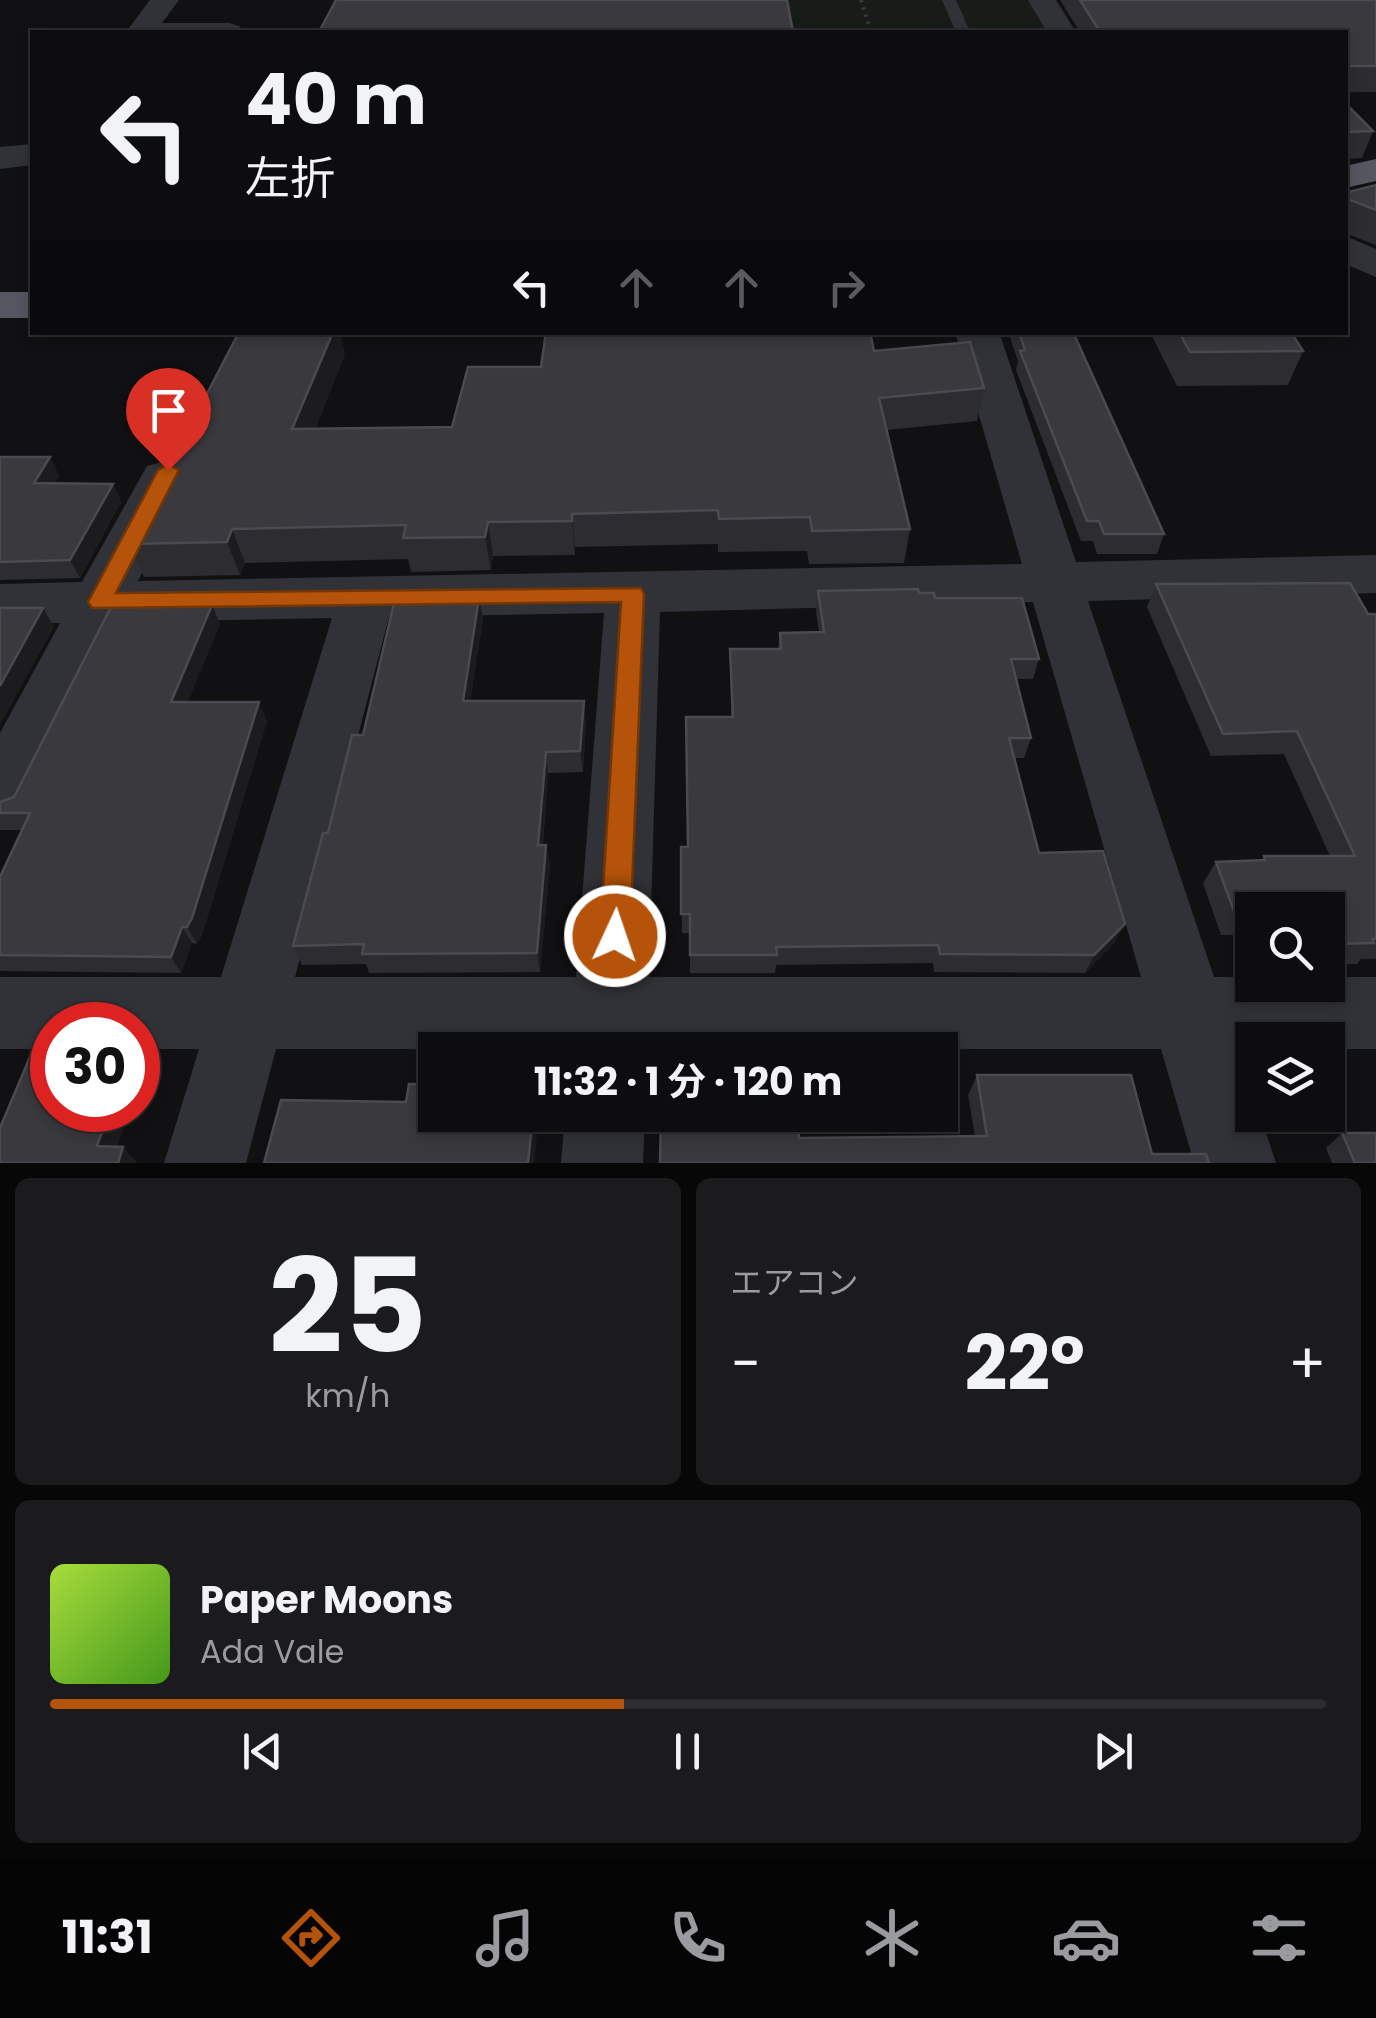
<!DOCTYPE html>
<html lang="ja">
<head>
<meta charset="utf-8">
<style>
	body { margin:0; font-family:Poppins,"Noto Sans JP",sans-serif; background:#1b1a1c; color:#f1f3f6; height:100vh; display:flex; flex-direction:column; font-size:38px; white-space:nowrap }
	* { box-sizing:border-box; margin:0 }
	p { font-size:32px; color:#9a9b9e }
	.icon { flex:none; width:55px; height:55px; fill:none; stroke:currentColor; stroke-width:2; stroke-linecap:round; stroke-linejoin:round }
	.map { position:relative; height:1163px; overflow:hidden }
	.drawer { display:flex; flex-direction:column; gap:15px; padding:15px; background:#070708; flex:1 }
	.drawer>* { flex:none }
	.top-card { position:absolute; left:30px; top:30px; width:1318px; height:305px; border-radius:0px; box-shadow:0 5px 15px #0003,0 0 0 2px #2d2c2e; background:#0d0c0e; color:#f1f3f6; overflow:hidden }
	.buttons { position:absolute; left:1235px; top:892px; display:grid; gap:20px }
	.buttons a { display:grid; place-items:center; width:110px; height:110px; border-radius:0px; background:#0d0c0e; box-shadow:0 5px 15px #0003,0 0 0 2px #2d2c2e; font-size:50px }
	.speed { position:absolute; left:30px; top:1002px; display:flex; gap:20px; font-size:50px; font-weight:700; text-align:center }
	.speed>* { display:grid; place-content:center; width:130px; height:130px; border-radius:50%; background:#0d0c0e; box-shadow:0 5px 15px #0003,0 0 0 2px #2d2c2e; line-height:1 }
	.speed .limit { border:15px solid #d22; background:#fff; color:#111 }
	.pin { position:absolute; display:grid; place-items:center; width:85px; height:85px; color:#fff; margin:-102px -42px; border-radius:50% 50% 50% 0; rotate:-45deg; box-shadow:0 0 10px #0007 }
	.pin .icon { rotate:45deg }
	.me { position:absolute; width:110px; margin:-55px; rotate:3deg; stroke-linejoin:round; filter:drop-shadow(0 0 8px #0008) }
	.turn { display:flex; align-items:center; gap:35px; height:210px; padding:0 50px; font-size:45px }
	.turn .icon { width:130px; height:130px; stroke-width:2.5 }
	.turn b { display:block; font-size:70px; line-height:85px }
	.lanes { display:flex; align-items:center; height:95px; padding:0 50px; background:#0003; justify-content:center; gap:50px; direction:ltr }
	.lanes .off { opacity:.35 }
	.big { font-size:75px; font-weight:700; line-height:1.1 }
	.drawer .card { flex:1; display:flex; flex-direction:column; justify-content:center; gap:15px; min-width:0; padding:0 35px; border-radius:15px; background:#1b1a1c }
	.drawer .dial { align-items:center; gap:0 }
	.dial b { font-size:130px; line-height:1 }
	.song { display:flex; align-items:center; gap:30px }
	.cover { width:120px; height:120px; border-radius:15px; background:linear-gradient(135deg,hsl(80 70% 55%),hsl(100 70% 35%)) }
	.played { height:10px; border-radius:5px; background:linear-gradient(90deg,#b45309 45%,#2d2c2e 45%) }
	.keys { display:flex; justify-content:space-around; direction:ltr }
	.heat { display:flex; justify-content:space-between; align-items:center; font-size:55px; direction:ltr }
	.drawer .tiles { flex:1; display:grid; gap:15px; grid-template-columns:1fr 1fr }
	.card:last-child { grid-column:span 2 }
	.trip { position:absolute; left:418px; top:1032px; width:540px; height:100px; border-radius:0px; background:#0d0c0e; box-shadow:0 5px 15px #0003,0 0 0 2px #2d2c2e; font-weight:700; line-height:100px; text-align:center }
	.tabs { display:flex; height:160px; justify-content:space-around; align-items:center; background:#050506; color:#9a9b9e }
	.tabs .icon { width:70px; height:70px }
	.tabs .current { color:#b45309 }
	.tabs b { font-size:45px; color:#f1f3f6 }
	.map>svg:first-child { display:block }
	.green { fill:#171c18 }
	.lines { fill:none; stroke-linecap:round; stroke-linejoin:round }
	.path { stroke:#37383e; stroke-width:4; stroke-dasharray:2.5 5; stroke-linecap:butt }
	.service { fill:#313237; fill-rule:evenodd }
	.minor { fill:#313237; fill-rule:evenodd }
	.trunk { fill:#55565f; fill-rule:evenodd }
	.wall { fill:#2d2c30 }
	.shaded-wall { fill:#1c1b1e }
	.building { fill:#39393e; stroke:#4a4a50; stroke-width:2.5 }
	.route { fill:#b45309; stroke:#753606; stroke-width:2.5 }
</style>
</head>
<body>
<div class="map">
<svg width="1376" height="1163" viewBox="0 0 1376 1163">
	<rect width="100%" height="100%" fill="#111012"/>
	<path class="green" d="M 353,0 L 1031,0 L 1050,32 L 337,32 Z"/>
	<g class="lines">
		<path class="path" d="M 861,0 L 871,32"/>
		<path class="service" d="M 942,0 L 956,0 L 970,32 L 956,32 Z"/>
		<g class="minor">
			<path d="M 150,0 L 179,0 L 162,23 L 229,23 L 239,26 L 244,32 L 126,32 Z"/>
			<path d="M 1028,0 L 1056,0 L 1076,32 L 1047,32 Z"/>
			<path d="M 32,144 L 32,165 L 0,169 L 0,147 Z"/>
			<path d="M 1345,236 L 1376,249 L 1376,277 L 1345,264 Z"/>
			<path d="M 955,332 L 999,332 L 1076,562 L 1376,555 L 1376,593 L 1088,601 L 1214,977 L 1252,977 L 1252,985 L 1328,985 L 1328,977 L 1376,977 L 1376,1049 L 1328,1049 L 1328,1040 L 1252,1040 L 1252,1049 L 1238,1049 L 1252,1093 L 1252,1115 L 1260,1115 L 1276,1163 L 1194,1163 L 1161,1049 L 276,1049 L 246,1163 L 164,1163 L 199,1049 L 138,1049 L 138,1025 L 52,1025 L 52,1049 L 0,1049 L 0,977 L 221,977 L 332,618 L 118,622 L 23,813 L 0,821 L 0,733 L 60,623 L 0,624 L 0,584 L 82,582 L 147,466 L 165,461 L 183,466 L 190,477 L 138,581 L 1022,564 ZM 1033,602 L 1141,977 L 649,977 L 660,612 ZM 604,613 L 576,977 L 295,977 L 389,617 Z"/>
			<path d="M 565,1115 L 645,1115 L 643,1163 L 561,1163 Z"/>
		</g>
		<g class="trunk">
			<path d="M 1376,159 L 1376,181 L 1345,188 L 1345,166 Z"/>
			<rect x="0" y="292" width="32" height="26"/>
		</g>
	</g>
	<g class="wall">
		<path d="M 1060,0 L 1376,0 L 1376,92 L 1345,92 L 1345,32 L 1080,32 Z"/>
		<path d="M 1345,103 L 1373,131 L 1362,158 L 1345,159 Z"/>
		<path d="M 1376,185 L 1376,245 L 1345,233 L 1345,193 Z"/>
		<path d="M 1008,332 L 1073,332 L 1164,534 L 1157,554 L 1097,554 L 1093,541 L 1081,541 L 1016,370 L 1018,361 Z"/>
		<path d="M 1150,332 L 1291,332 L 1303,351 L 1288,385 L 1177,386 Z"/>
		<path d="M 874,351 L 984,388 L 977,421 L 887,430 L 910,529 L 904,563 L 809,564 L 807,551 L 718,552 L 718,544 L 575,547 L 575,555 L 493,556 L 491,570 L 411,572 L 408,559 L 245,563 L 240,575 L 144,577 L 129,544 L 345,354 L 315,429 L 452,427 L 541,367 Z"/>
		<path d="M 0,457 L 50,457 L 59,476 L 54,483 L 113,484 L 121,502 L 80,578 L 0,580 Z"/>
		<path d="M 1156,584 L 1376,614 L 1376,959 L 1361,959 L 1357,964 L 1328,964 L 1328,910 L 1252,910 L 1252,935 L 1221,935 L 1203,883 L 1216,862 L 1261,861 L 1264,856 L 1330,856 L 1284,754 L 1211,756 L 1147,607 Z"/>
		<path d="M 818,591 L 919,593 L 935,598 L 1039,659 L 1033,679 L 1016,679 L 1031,738 L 1024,758 L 1014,758 L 1039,853 L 1115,942 L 1085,973 L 934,972 L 933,963 L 776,965 L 775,973 L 690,973 L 690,933 L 682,933 L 681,847 L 687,847 L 731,717 L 730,649 L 778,649 L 780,633 L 819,632 L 816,612 Z"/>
		<path d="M 479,598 L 483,619 L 470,701 L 586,722 L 583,772 L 548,773 L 543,845 L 546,845 L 550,865 L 540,972 L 369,973 L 366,964 L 302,965 L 293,946 L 328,833 L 363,735 Z"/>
		<path d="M 212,605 L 220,624 L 187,702 L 267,721 L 202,935 L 197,944 L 192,943 L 181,973 L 0,971 L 0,877 L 22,830 L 0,830 L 0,813 L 14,797 Z"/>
		<path d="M 977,1075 L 1152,1154 L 799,1138 L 975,1136 L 968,1095 Z"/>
		<path d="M 1342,1133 L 1376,1163 L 1332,1163 L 1326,1148 Z"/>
	</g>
	<g class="shaded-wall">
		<path d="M 333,332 L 340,332 L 345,354 L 302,463 L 292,429 Z"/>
		<path d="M 50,457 L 59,476 L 43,502 L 34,483 Z"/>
		<path d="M 113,484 L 121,502 L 80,578 L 70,560 Z"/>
		<path d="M 572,514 L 575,547 L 575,555 L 572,521 Z"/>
		<path d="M 488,522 L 493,556 L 491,570 L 485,537 Z"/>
		<path d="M 232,529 L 245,563 L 240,575 L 227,542 Z"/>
		<path d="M 479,598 L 483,619 L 467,722 L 463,701 Z"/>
		<path d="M 212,605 L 220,624 L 180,721 L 171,702 Z"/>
		<path d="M 43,608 L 54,627 L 0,725 L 0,686 Z"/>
		<path d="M 584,701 L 586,722 L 583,772 L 580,751 Z"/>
		<path d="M 259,702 L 267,721 L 202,935 L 197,944 L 187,927 Z"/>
		<path d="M 546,752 L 548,773 L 541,865 L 538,845 Z"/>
		<path d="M 546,845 L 550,865 L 540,972 L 537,953 Z"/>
		<path d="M 1125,924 L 1115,942 L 1085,973 L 1094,955 Z"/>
		<path d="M 182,927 L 192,943 L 181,973 L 171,957 Z"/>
		<path d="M 138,1063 L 143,1070 L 138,1087 Z"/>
		<path d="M 110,1110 L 130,1110 L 112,1162 L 97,1146 Z"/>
		<path d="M 533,1115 L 539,1115 L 534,1163 L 528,1163 Z"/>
		<path d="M 123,1147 L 137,1162 L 137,1163 L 118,1163 Z"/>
	</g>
	<g class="building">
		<path d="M 336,0 L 787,0 L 793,32 L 319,32 Z"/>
		<path d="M 1080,0 L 1376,0 L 1376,66 L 1345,66 L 1345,32 L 1100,32 Z"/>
		<path d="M 1345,103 L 1373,131 L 1345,132 Z"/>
		<path d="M 1376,185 L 1376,210 L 1345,198 L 1345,193 Z"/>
		<path d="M 239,332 L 333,332 L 292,429 L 452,427 L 468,367 L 541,367 L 546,332 L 870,332 L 874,351 L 970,342 L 984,388 L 879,398 L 910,529 L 812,531 L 810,517 L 719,519 L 718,510 L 572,514 L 572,521 L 488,522 L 485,537 L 403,538 L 406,525 L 232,529 L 227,542 L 129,544 Z"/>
		<path d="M 1019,332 L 1073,332 L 1164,534 L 1104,534 L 1099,521 L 1087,521 L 1020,351 L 1025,350 Z"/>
		<path d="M 1179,332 L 1291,332 L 1303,351 L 1190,352 Z"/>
		<path d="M 0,457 L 50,457 L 34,483 L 113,484 L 70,560 L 0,562 Z"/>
		<path d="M 1350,583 L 1368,614 L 1376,614 L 1376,939 L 1372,939 L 1374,943 L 1328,944 L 1328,910 L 1252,910 L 1252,914 L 1235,914 L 1216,862 L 1265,860 L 1264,856 L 1355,856 L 1297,731 L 1223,734 L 1156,584 Z"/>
		<path d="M 918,589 L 919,593 L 934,593 L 935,598 L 1022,598 L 1039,659 L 1011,659 L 1031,738 L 1009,738 L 1039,853 L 1103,851 L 1125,924 L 1094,955 L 940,954 L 938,945 L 776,947 L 777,955 L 690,955 L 690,914 L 681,914 L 681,847 L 688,847 L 686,717 L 733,717 L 730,649 L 781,649 L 780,633 L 824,632 L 818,591 Z"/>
		<path d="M 479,598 L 463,701 L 584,701 L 580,751 L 546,752 L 538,845 L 546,845 L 537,953 L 362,954 L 364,944 L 293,946 L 323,833 L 328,833 L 352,735 L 363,735 L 395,599 Z"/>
		<path d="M 212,605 L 171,702 L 259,702 L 192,918 L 187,927 L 182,927 L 171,957 L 0,955 L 0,877 L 30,813 L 0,813 L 0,802 L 14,797 L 111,607 Z"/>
		<path d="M 0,608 L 43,608 L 0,686 Z"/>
		<path d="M 32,1052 L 52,1052 L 52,1110 L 110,1110 L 97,1146 L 123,1147 L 118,1163 L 0,1163 L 0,1128 Z"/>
		<path d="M 977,1075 L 1131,1075 L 1152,1154 L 1206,1154 L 1209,1163 L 660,1163 L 661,1115 L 798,1115 L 799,1138 L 987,1136 Z"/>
		<path d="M 409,1084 L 435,1084 L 435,1115 L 533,1115 L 528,1163 L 264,1163 L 281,1100 L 406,1102 Z"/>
		<path d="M 1342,1133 L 1376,1133 L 1376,1163 L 1355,1163 Z"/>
	</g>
	<path class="route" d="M 168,464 L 179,470 L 116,593 L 641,588 L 644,594 L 630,936 L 625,946 L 615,950 L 604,946 L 600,936 L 621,602 L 92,608 L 88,602 L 158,470 Z"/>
</svg>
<div class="buttons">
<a><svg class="icon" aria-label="search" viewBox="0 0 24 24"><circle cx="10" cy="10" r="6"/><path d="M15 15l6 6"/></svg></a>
<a><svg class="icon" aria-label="layers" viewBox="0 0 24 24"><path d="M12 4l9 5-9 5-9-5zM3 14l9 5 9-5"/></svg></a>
</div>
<div class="speed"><div class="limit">30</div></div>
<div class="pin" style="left:168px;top:470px;background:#d93025"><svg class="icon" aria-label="arrive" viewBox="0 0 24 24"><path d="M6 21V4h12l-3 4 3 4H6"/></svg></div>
<svg class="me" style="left:615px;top:936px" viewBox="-20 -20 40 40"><circle r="17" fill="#b45309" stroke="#fff" stroke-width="3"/><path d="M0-11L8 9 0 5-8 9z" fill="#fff"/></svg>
<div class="trip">11:32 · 1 分 · 120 m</div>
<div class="top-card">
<div class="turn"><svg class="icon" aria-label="left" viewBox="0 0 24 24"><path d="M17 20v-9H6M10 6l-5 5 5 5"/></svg><div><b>40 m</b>左折</div></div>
<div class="lanes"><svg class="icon" aria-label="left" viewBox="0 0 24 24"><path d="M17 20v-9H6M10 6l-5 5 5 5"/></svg><svg class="icon off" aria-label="ahead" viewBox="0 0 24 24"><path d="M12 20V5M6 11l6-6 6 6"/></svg><svg class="icon off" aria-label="ahead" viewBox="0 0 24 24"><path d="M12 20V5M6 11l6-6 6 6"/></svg><svg class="icon off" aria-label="right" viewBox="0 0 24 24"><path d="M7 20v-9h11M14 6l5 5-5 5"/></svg></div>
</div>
</div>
<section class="drawer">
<div class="tiles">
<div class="card dial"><b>25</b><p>km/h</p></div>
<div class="card"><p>エアコン</p>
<div class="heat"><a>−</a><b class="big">22°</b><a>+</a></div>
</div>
<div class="card">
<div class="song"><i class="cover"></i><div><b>Paper Moons</b><p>Ada Vale</p></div></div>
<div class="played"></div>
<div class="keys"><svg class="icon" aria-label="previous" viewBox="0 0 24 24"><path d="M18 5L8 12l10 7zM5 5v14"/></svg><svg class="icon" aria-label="pause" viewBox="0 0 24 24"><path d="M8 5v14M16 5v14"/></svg><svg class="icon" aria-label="next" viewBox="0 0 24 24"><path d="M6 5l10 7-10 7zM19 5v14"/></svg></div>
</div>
</div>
</section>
<nav class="tabs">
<b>11:31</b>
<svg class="icon current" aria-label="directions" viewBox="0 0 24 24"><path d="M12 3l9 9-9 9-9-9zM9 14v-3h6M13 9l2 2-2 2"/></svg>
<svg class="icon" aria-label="music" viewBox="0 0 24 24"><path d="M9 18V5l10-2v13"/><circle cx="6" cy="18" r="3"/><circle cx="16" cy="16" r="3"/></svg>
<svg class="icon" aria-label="phone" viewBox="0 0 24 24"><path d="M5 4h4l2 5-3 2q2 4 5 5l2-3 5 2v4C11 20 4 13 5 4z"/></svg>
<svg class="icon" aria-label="climate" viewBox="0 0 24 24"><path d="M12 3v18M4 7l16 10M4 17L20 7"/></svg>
<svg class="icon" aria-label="car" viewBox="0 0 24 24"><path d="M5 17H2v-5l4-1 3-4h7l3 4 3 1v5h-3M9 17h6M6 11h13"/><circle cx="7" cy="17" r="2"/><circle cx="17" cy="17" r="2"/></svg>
<svg class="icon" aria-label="filters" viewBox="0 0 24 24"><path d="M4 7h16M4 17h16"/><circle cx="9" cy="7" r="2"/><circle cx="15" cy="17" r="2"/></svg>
</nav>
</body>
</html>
